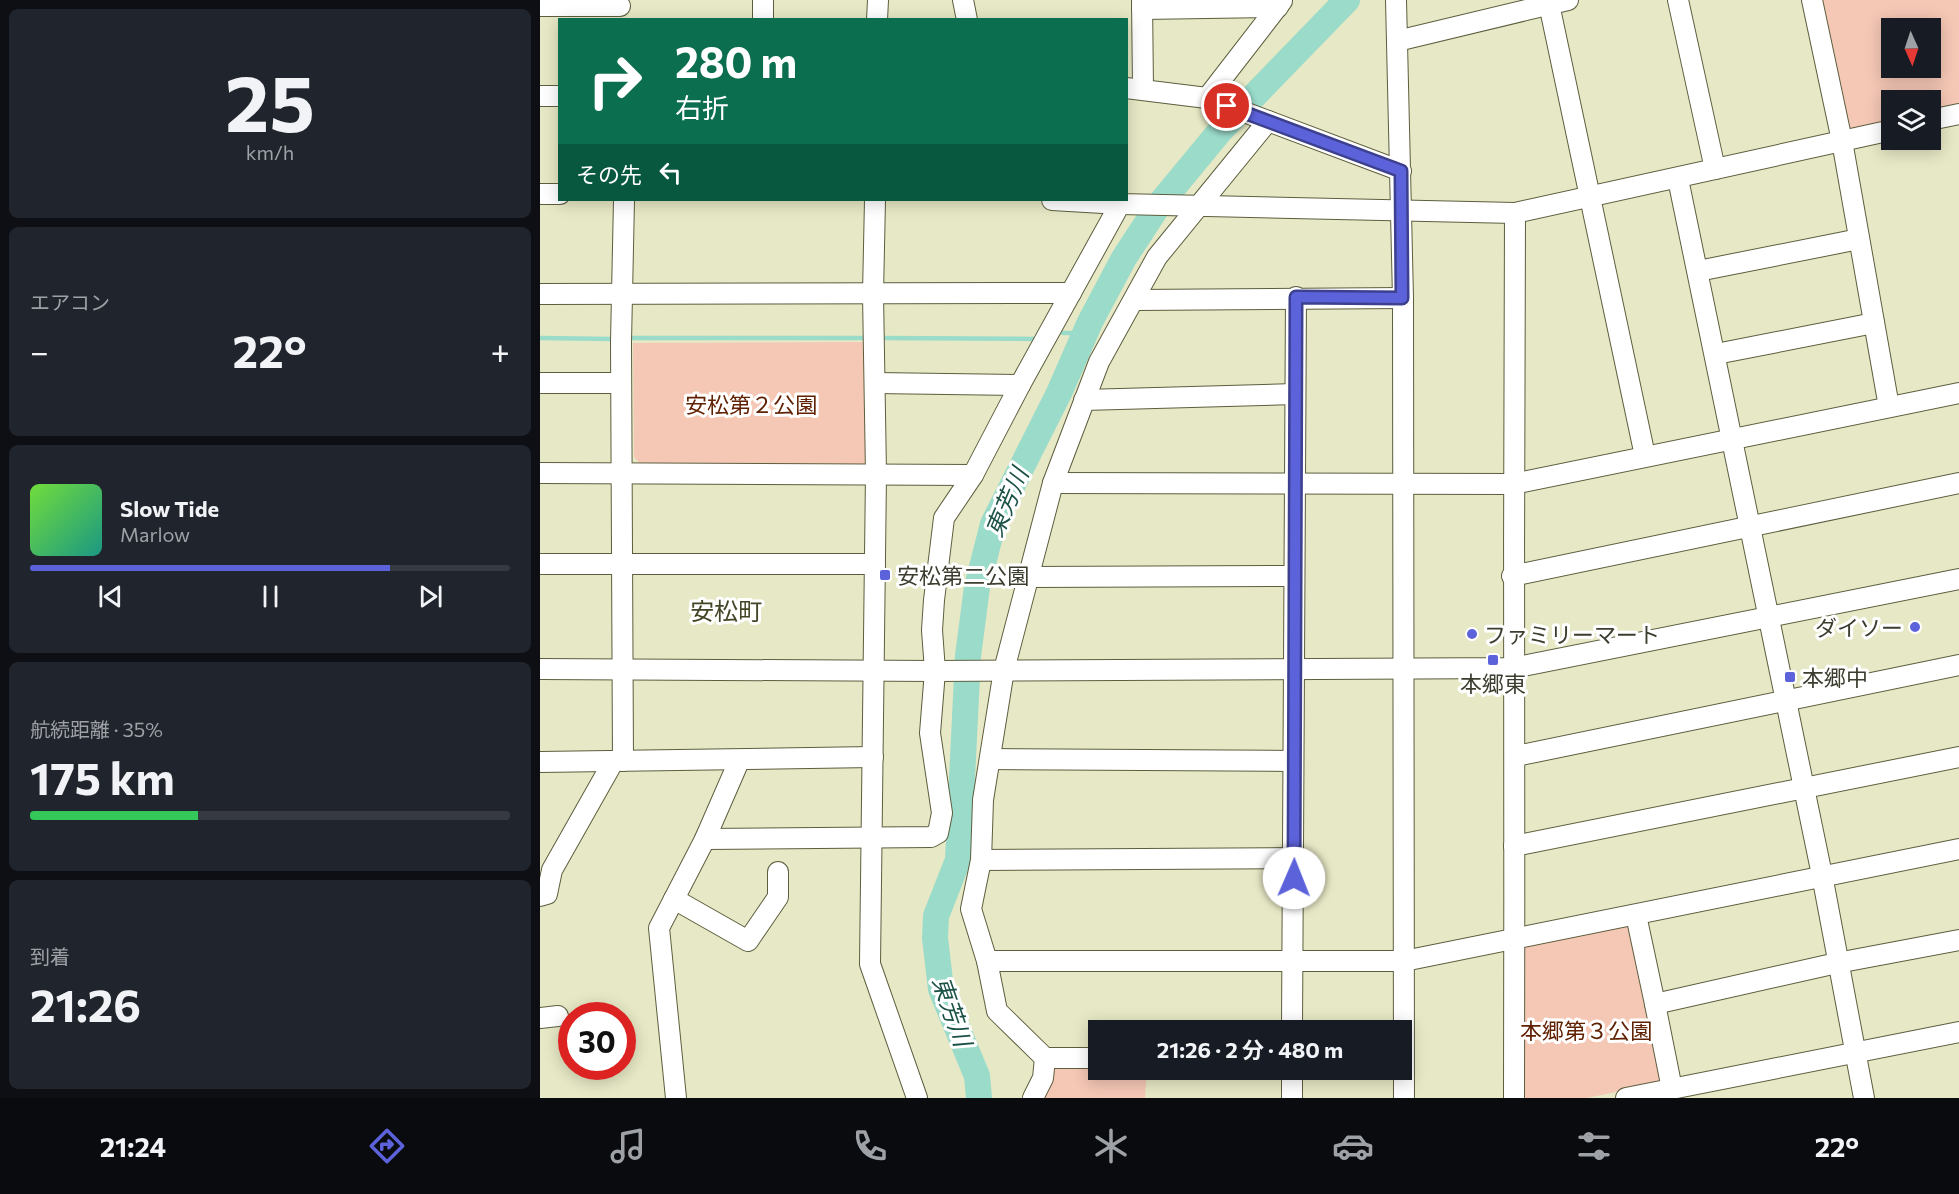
<!DOCTYPE html>
<html lang="ja">
<head>
<meta charset="utf-8">
<style>
	body { margin:0; font-family:Commissioner,"Noto Sans JP",sans-serif; background:#20242c; color:#f1f3f6; height:100vh; display:flex; flex-direction:column; font-size:22px; white-space:nowrap }
	* { box-sizing:border-box; margin:0 }
	p { font-size:20px; color:#9ea1a6 }
	.icon { flex:none; width:33px; height:33px; fill:none; stroke:currentColor; stroke-width:2; stroke-linecap:round; stroke-linejoin:round }
	.map { position:relative; flex:1; overflow:hidden }
	.sheet { display:flex; flex-direction:column; gap:9px; padding:9px; background:#0d0f14; width:540px }
	.sheet>* { flex:none }
	.banner { position:absolute; left:18px; top:18px; width:570px; height:183px; border-radius:0px; box-shadow:0 3px 15px #0003; background:#0b6e4f; color:#fff; overflow:hidden }
	.needle { width:39px; rotate:177deg }
	.buttons { position:absolute; left:1341px; top:18px; display:grid; gap:12px }
	.buttons a { display:grid; place-items:center; width:60px; height:60px; border-radius:0px; background:#171b24; box-shadow:0 3px 15px #0003; font-size:30px }
	.speed { position:absolute; left:18px; top:1002px; display:flex; gap:12px; font-size:30px; font-weight:700; text-align:center }
	.speed>* { display:grid; place-content:center; width:78px; height:78px; border-radius:50%; background:#171b24; box-shadow:0 3px 15px #0003; line-height:1 }
	.speed .limit { border:9px solid #d22; background:#fff; color:#111 }
	.pin { position:absolute; display:grid; place-items:center; width:51px; height:51px; color:#fff; margin:-26px; border:3px solid #fff; border-radius:50%; box-shadow:0 2px 6px #0007 }
	.me { position:absolute; width:66px; margin:-33px; rotate:1deg; stroke-linejoin:round; filter:drop-shadow(0 0 4px #0008) }
	.turn { display:flex; align-items:center; gap:21px; height:126px; padding:0 18px; font-size:27px }
	.turn .icon { width:78px; height:78px; stroke-width:2.5 }
	.turn b { display:block; font-size:42px; line-height:51px }
	.then { display:flex; align-items:center; height:57px; padding:0 18px; background:#0003; gap:12px; font-size:22px }
	.big { font-size:45px; font-weight:700; line-height:1.1 }
	.sheet .tile { flex:1; display:flex; flex-direction:column; justify-content:center; gap:9px; min-width:0; padding:0 21px; border-radius:9px; background:#20242c }
	.sheet .dial { align-items:center; gap:0 }
	.dial b { font-size:78px; line-height:1 }
	.song { display:flex; align-items:center; gap:18px }
	.cover { width:72px; height:72px; border-radius:9px; background:linear-gradient(135deg,hsl(100 70% 55%),hsl(170 70% 35%)) }
	.played { height:6px; border-radius:3px; background:linear-gradient(90deg,#5c62da 75%,#363941 75%) }
	.keys { display:flex; justify-content:space-around; direction:ltr }
	.heat { display:flex; justify-content:space-between; align-items:center; font-size:33px; direction:ltr }
	.charge { height:9px; border-radius:4px; background:linear-gradient(90deg,#34c759 35%,#363941 0) }
	.trip { position:absolute; left:548px; top:1020px; width:324px; height:60px; border-radius:0px; background:#171b24; box-shadow:0 3px 15px #0003; font-weight:700; line-height:60px; text-align:center }
	.menu { display:flex; height:96px; justify-content:space-around; align-items:center; background:#090b0e; color:#9ea1a6 }
	.menu .icon { width:42px; height:42px }
	.menu .selected { color:#5c62da }
	.menu b { font-size:27px; color:#f1f3f6 }
	main { display:flex; flex:1; min-height:0 }
	.map>svg:first-child { display:block }
	.green { fill:#f5c7b5; fill-rule:evenodd }
	.lines { fill:none; stroke-linecap:round; stroke-linejoin:round }
	.stream { stroke:#9adbca; stroke-width:4.5 }
	.river { stroke:#9adbca; stroke-width:26 }
	.minor-casing { stroke:#5d5e3f; stroke-width:22 }
	.minor { stroke:#fff; stroke-width:20 }
	.route-casing { stroke:#3c408e; stroke-width:15 }
	.route { stroke:#5c62da; stroke-width:10 }
	.poi-dot { fill:#5c62da; stroke:#fff; stroke-width:2 }
	.labels { text-anchor:middle; dominant-baseline:central; stroke-width:6; stroke-linejoin:round; paint-order:stroke }
	.park-label { font-size:22px; fill:#602102; stroke:#fff }
	.poi-label { font-size:22px; fill:#3c3d2f; stroke:#fff; text-anchor:start }
	.water-label { font-size:24px; font-style:italic; fill:#1c5246; stroke:#fff }
	.neighbourhood-label { font-size:24px; fill:#444426; stroke:#fff }
</style>
</head>
<body>
<main>
<section class="sheet">
<div class="tile dial"><b>25</b><p>km/h</p></div>
<div class="tile"><p>エアコン</p>
<div class="heat"><a>−</a><b class="big">22°</b><a>+</a></div>
</div>
<div class="tile">
<div class="song"><i class="cover"></i><div><b>Slow Tide</b><p>Marlow</p></div></div>
<div class="played"></div>
<div class="keys"><svg class="icon" aria-label="previous" viewBox="0 0 24 24"><path d="M18 5L8 12l10 7zM5 5v14"/></svg><svg class="icon" aria-label="pause" viewBox="0 0 24 24"><path d="M8 5v14M16 5v14"/></svg><svg class="icon" aria-label="next" viewBox="0 0 24 24"><path d="M6 5l10 7-10 7zM19 5v14"/></svg></div>
</div>
<div class="tile"><p>航続距離 · 35%</p><b class="big">175 km</b><div class="charge"></div></div>
<div class="tile"><p>到着</p><b class="big">21:26</b></div>
</section>
<div class="map">
<svg width="1419" height="1098" viewBox="0 0 1419 1098">
	<rect width="100%" height="100%" fill="#e7e8c5"/>
	<g class="green">
		<path d="M 1279,0 L 1419,0 L 1419,108 L 1391,115 L 1390,100 L 1352,100 L 1351,123 L 1316,132 L 1303,123 ZM 1352,28 L 1390,28 L 1390,68 L 1352,68 Z"/>
		<path d="M 324,342 L 329,350 L 330,460 L 323,466 L 101,465 L 94,457 L 93,343 Z"/>
		<path d="M 1089,923 L 1124,1082 L 1047,1098 L 980,1098 L 981,947 Z"/>
		<path d="M 511,1063 L 558,1063 L 558,1070 L 607,1070 L 605,1098 L 500,1098 Z"/>
	</g>
	<g class="lines">
		<g class="stream">
			<path d="M 523,333 L 545,333"/>
			<path d="M 0,338 L 75,339"/>
			<path d="M 87,338 L 330,338"/>
			<path d="M 339,338 L 498,339"/>
		</g>
		<path class="river" d="M 439,1098 L 437,1076 L 401,989 L 395,938 L 396,916 L 418,860 L 428,656 L 437,587 L 453,524 L 519,393 L 550,322 L 584,258 L 618,206 L 680,131 L 807,0"/>
		<g class="minor-casing">
			<g id="minor">
				<path d="M 423,0 L 427,20"/>
				<path d="M 602,0 L 603,88"/>
				<path d="M 856,0 L 863,298 L 864,1098"/>
				<path d="M 1138,0 L 1175,169"/>
				<path d="M 1272,0 L 1302,141 L 1349,407"/>
				<path d="M 1009,4 L 1105,456"/>
				<path d="M 0,6 L 80,6"/>
				<path d="M 602,9 L 738,7"/>
				<path d="M 223,20 L 223,0"/>
				<path d="M 337,20 L 338,0"/>
				<path d="M 857,41 L 1028,0"/>
				<path d="M 586,88 L 667,98 L 861,171"/>
				<path d="M 0,96 L 20,96"/>
				<path d="M 667,98 L 742,1"/>
				<path d="M 1390,120 L 1419,114"/>
				<path d="M 1138,179 L 1282,875 L 1324,1098"/>
				<path d="M 0,194 L 20,194"/>
				<path d="M 335,200 L 333,294 L 336,474 L 330,964 L 377,1098"/>
				<path d="M 512,200 L 580,204 L 975,213 L 1352,130"/>
				<path d="M 1158,271 L 1319,239"/>
				<path d="M 0,294 L 531,293"/>
				<path d="M 595,300 L 863,298"/>
				<path d="M 1176,354 L 1334,323"/>
				<path d="M 0,383 L 81,383"/>
				<path d="M 335,383 L 480,385"/>
				<path d="M 544,400 L 755,394"/>
				<path d="M 0,473 L 433,475"/>
				<path d="M 513,483 L 973,484 L 1419,393"/>
				<path d="M 0,564 L 335,564"/>
				<path d="M 972,576 L 1419,483"/>
				<path d="M 490,577 L 754,576"/>
				<path d="M 0,669 L 395,671 L 973,668 L 1419,579"/>
				<path d="M 976,756 L 1419,665"/>
				<path d="M 451,759 L 753,761"/>
				<path d="M 83,761 L 81,342 L 84,200"/>
				<path d="M 0,762 L 333,757"/>
				<path d="M 165,839 L 391,837 L 398,833 L 402,813 L 390,733 L 395,671 L 392,630 L 394,600 L 404,518 L 433,475 L 480,385 L 580,204"/>
				<path d="M 974,846 L 1419,757"/>
				<path d="M 441,860 L 755,858"/>
				<path d="M 0,896 L 7,894 L 12,870 L 73,762"/>
				<path d="M 134,899 L 208,941 L 238,897 L 238,872"/>
				<path d="M 1096,915 L 1115,1004 L 1297,963 L 1419,940"/>
				<path d="M 447,961 L 864,961 L 1419,849"/>
				<path d="M 1115,1004 L 1132,1089"/>
				<path d="M 0,1018 L 18,1016"/>
				<path d="M 752,1030 L 756,297"/>
				<path d="M 558,1058 L 505,1058 L 457,1011 L 447,961 L 431,909 L 441,860 L 443,800 L 464,670 L 513,483 L 559,362 L 617,257 L 728,121"/>
				<path d="M 136,1098 L 119,928 L 165,839 L 199,761"/>
				<path d="M 493,1098 L 503,1078 L 505,1058"/>
				<path d="M 752,1098 L 752,1070"/>
				<path d="M 974,1098 C 975,803 973,508 975,213"/>
				<path d="M 1086,1098 L 1419,1032"/>
			</g>
		</g>
		<use href="#minor" class="minor"/>
	</g>
	<g class="lines">
		<g class="route-casing">
			<path id="route" d="M 687,106 L 861,171 L 862,298 L 756,297 L 754,878"/>
		</g>
		<use href="#route" class="route"/>
	</g>
	<g class="poi-dot">
		<rect x="339" y="569" width="12" height="12" rx="3"/>
		<circle cx="1375" cy="627" r="6"/>
		<circle cx="932" cy="634" r="6"/>
		<rect x="947" y="654" width="12" height="12" rx="3"/>
		<rect x="1244" y="671" width="12" height="12" rx="3"/>
	</g>
	<g class="labels">
		<g class="park-label">
			<text x="211" y="404">安松第２公園</text>
			<text x="1046" y="1030">本郷第３公園</text>
		</g>
		<g class="poi-label">
			<text x="357" y="575">安松第二公園</text>
			<text x="1363" y="627" text-anchor="end">ダイソー</text>
			<text x="944" y="634">ファミリーマート</text>
			<text x="1262" y="677">本郷中</text>
			<text x="953" y="683" text-anchor="middle">本郷東</text>
		</g>
		<g class="water-label">
			<text transform="translate(466 502) rotate(-67)">東芳川</text>
			<text transform="translate(413 1011) rotate(71)">東芳川</text>
		</g>
		<g class="neighbourhood-label">
			<text x="186" y="610">安松町</text>
		</g>
	</g>
</svg>
<div class="buttons">
<a><svg class="needle" viewBox="-14 -14 28 28"><path d="M0-13l5 13h-10z" fill="#e53935"/><path d="M0 13l5-13h-10z" fill="#9ea1a6"/></svg></a>
<a><svg class="icon" aria-label="layers" viewBox="0 0 24 24"><path d="M12 4l9 5-9 5-9-5zM3 14l9 5 9-5"/></svg></a>
</div>
<div class="speed"><div class="limit">30</div></div>
<div class="pin" style="left:687px;top:106px;background:#d93025"><svg class="icon" aria-label="arrive" viewBox="0 0 24 24"><path d="M6 21V4h12l-3 4 3 4H6"/></svg></div>
<svg class="me" style="left:754px;top:878px" viewBox="-20 -20 40 40"><circle r="19" fill="#fff"/><path d="M0-13L10 11 0 6-10 11z" fill="#5c62da"/></svg>
<div class="trip">21:26 · 2 分 · 480 m</div>
<div class="banner">
<div class="turn"><svg class="icon" aria-label="right" viewBox="0 0 24 24"><path d="M7 20v-9h11M14 6l5 5-5 5"/></svg><div><b>280 m</b>右折</div></div>
<div class="then">その先<svg class="icon" aria-label="left" viewBox="0 0 24 24"><path d="M17 20v-9H6M10 6l-5 5 5 5"/></svg></div>
</div>
</div>
</main>
<nav class="menu">
<b>21:24</b>
<svg class="icon selected" aria-label="directions" viewBox="0 0 24 24"><path d="M12 3l9 9-9 9-9-9zM9 14v-3h6M13 9l2 2-2 2"/></svg>
<svg class="icon" aria-label="music" viewBox="0 0 24 24"><path d="M9 18V5l10-2v13"/><circle cx="6" cy="18" r="3"/><circle cx="16" cy="16" r="3"/></svg>
<svg class="icon" aria-label="phone" viewBox="0 0 24 24"><path d="M5 4h4l2 5-3 2q2 4 5 5l2-3 5 2v4C11 20 4 13 5 4z"/></svg>
<svg class="icon" aria-label="climate" viewBox="0 0 24 24"><path d="M12 3v18M4 7l16 10M4 17L20 7"/></svg>
<svg class="icon" aria-label="car" viewBox="0 0 24 24"><path d="M5 17H2v-5l4-1 3-4h7l3 4 3 1v5h-3M9 17h6M6 11h13"/><circle cx="7" cy="17" r="2"/><circle cx="17" cy="17" r="2"/></svg>
<svg class="icon" aria-label="filters" viewBox="0 0 24 24"><path d="M4 7h16M4 17h16"/><circle cx="9" cy="7" r="2"/><circle cx="15" cy="17" r="2"/></svg>
<b>22°</b>
</nav>
</body>
</html>
